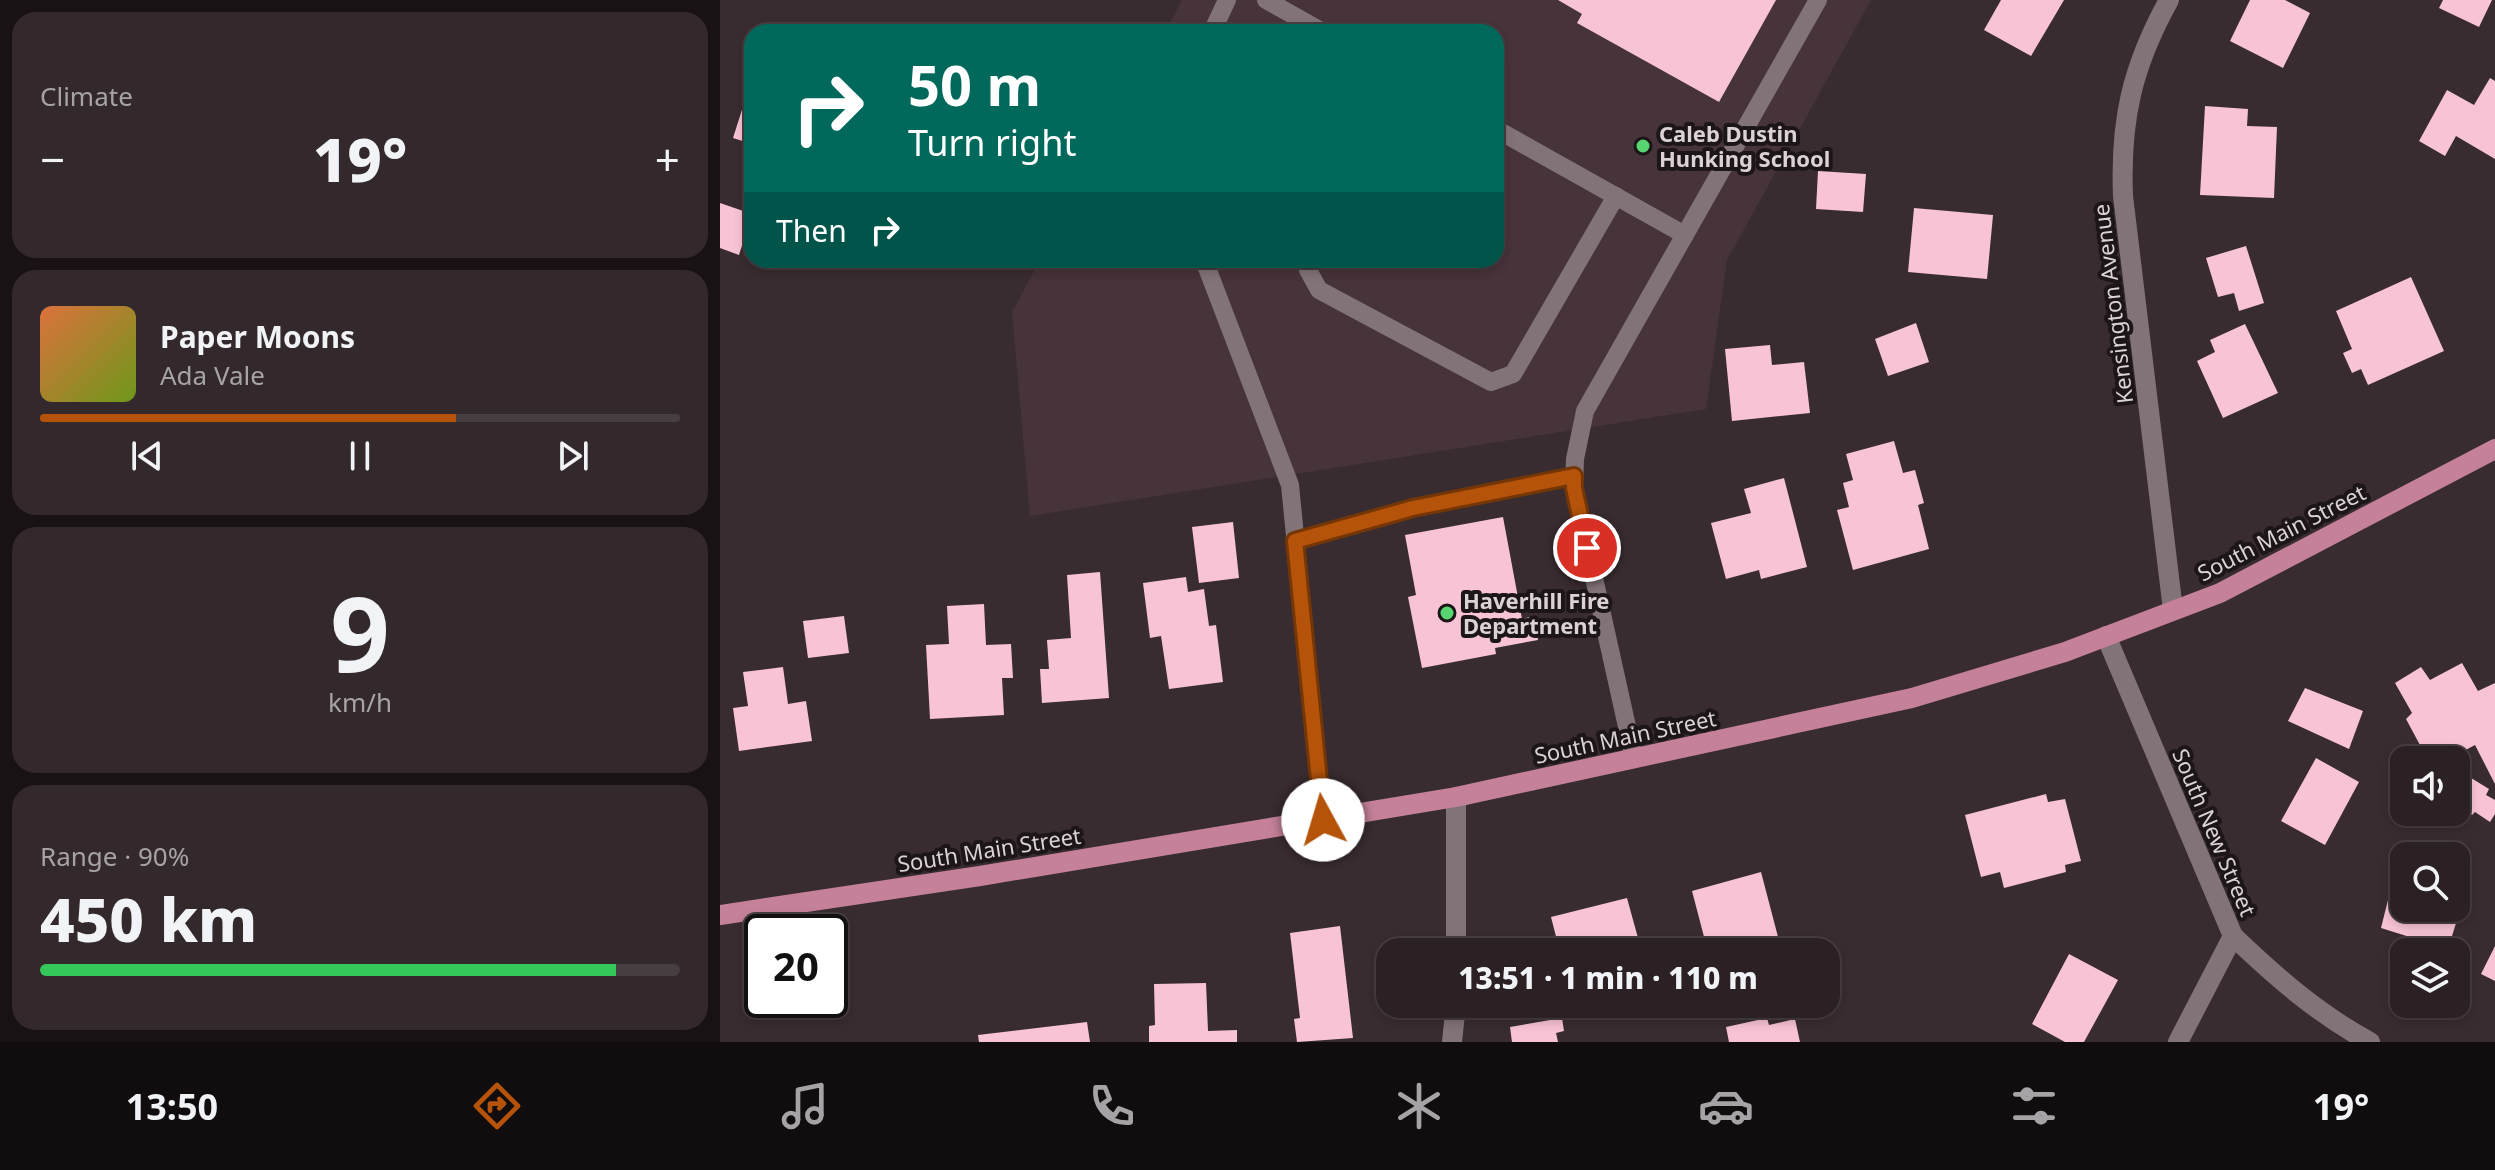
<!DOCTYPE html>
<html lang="en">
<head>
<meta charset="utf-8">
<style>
	body { margin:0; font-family:"Noto Sans",sans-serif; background:#33292c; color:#f1f3f6; height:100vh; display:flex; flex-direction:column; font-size:30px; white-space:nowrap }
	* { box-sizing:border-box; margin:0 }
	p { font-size:26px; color:#a6a3a6 }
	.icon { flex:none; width:44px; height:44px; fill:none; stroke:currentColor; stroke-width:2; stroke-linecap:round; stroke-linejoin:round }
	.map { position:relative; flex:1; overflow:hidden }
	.sheet { display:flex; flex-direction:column; gap:12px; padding:12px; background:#181214; width:720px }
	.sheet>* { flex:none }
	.guide { position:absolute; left:24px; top:24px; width:760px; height:244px; border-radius:24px; box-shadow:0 4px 12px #0003,0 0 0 2px #473e41; background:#00695c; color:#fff; overflow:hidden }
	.controls { position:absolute; left:1670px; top:746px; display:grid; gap:16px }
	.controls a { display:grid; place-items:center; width:80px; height:80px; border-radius:16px; background:#2b2124; box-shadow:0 4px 12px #0003,0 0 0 2px #473e41; font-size:40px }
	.speed { position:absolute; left:24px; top:914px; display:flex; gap:16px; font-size:40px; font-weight:700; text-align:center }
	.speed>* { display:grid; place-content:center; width:104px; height:104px; border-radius:50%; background:#2b2124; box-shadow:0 4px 12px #0003,0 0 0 2px #473e41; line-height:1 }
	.speed .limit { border:4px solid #111; border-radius:12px; background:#fff; color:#111 }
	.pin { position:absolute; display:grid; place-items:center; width:68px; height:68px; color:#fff; margin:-34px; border:4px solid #fff; border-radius:50%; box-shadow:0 2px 8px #0007 }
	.me { position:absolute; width:88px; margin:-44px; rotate:354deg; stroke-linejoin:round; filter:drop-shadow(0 0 6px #0008) }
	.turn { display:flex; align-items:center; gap:28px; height:168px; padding:0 32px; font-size:36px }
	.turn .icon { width:104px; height:104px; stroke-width:2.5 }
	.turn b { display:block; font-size:56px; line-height:68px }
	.then { display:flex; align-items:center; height:76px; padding:0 32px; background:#0003; gap:16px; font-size:30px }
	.big { font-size:60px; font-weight:800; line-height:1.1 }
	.sheet .card { flex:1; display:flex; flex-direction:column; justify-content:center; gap:12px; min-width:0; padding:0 28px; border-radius:24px; background:#33292c }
	.sheet .dial { align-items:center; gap:0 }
	.dial b { font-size:104px; line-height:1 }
	.song { display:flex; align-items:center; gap:24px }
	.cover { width:96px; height:96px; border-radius:12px; background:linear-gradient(135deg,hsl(20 70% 55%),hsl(80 70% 35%)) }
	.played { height:8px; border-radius:4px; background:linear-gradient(90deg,#b45309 65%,#473e41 65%) }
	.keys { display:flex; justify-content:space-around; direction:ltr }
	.heat { display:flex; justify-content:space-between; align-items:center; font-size:44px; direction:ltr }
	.charge { height:12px; border-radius:6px; background:linear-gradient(90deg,#34c759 90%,#473e41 0) }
	.trip { position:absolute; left:656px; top:938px; width:464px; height:80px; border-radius:24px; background:#2b2124; box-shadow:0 4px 12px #0003,0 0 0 2px #473e41; font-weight:800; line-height:80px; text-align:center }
	.dock { display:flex; height:128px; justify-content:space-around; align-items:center; background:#110d0e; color:#a6a3a6 }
	.dock .icon { width:56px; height:56px }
	.dock .on { color:#b45309 }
	.dock b { font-size:36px; color:#f1f3f6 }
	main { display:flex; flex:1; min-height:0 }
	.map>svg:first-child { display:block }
	.built { fill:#47333a }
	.building { fill:#f8c4d5 }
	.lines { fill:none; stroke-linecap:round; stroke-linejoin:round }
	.lane { stroke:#827378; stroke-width:18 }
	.street { stroke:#827378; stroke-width:20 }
	.secondary { stroke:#827378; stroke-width:20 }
	.primary { stroke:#c5819a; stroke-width:20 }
	.route-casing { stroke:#753606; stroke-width:20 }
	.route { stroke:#b45309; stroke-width:14 }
	.poi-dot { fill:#58d570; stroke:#1c1618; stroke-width:3 }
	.labels { text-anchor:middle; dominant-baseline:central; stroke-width:8; stroke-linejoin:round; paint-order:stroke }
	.poi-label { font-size:22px; font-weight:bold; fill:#dbd2d5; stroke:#1c1618; text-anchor:start }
	.street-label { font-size:22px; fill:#dbd2d5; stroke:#1c1618 }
</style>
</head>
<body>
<main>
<section class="sheet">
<div class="card"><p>Climate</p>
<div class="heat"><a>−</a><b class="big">19°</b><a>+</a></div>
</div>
<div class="card">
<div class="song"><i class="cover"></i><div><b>Paper Moons</b><p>Ada Vale</p></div></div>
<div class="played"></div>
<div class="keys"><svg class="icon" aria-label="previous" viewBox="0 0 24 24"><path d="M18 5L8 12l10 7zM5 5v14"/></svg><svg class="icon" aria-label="pause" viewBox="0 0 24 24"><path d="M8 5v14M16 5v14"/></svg><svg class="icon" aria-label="next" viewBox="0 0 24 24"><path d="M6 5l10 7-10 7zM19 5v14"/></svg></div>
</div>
<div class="card dial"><b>9</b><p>km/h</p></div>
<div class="card"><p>Range · 90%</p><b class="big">450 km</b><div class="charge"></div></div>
</section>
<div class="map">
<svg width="1775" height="1042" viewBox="0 0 1775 1042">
	<rect width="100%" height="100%" fill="#392c30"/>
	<path class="built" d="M 462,0 L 1151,0 L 1007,260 L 986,409 L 310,516 L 292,312 L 320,260 L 776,260 L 776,32 L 445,32 Z"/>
	<g class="building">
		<path d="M 838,0 L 1056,0 L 999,102 L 857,23 L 862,14 Z"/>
		<path d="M 1281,0 L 1344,0 L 1311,56 L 1264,30 Z"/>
		<path d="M 1530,0 L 1565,0 L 1590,13 L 1563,68 L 1510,41 Z"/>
		<path d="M 1723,0 L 1772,0 L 1759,27 L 1719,8 Z"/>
		<path d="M 1770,78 L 1775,81 L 1775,159 L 1736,136 L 1725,156 L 1699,141 L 1727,90 L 1754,105 Z"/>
		<path d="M 27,94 L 32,96 L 32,144 L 13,138 Z"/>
		<path d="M 1485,106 L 1528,109 L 1527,126 L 1557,127 L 1554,198 L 1480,195 Z"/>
		<path d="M 1098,171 L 1146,174 L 1143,212 L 1096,209 Z"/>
		<path d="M 0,203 L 32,214 L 19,255 L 0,248 Z"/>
		<path d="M 1194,208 L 1273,215 L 1267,279 L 1188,272 Z"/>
		<path d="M 1526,246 L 1544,303 L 1519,311 L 1514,293 L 1498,297 L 1486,258 Z"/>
		<path d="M 1691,277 L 1724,351 L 1648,385 L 1641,369 L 1632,373 L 1623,353 L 1632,349 L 1616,311 Z"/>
		<path d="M 1196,323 L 1209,362 L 1168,376 L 1155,339 Z"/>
		<path d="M 1525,324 L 1558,393 L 1503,418 L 1477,361 L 1495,352 L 1490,340 Z"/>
		<path d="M 1050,345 L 1052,365 L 1084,362 L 1090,413 L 1012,421 L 1005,349 Z"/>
		<path d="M 1174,441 L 1183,473 L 1195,470 L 1204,503 L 1198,505 L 1209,549 L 1133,570 L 1117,510 L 1129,507 L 1123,483 L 1133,480 L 1126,454 Z"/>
		<path d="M 1064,478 L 1087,567 L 1041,579 L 1039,570 L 1006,579 L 991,523 L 1031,513 L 1024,489 Z"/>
		<path d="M 783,517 L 802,619 L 814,616 L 818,640 L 775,648 L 776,654 L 702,668 L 688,597 L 696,595 L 685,535 Z"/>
		<path d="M 513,522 L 519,578 L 479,583 L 472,527 Z"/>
		<path d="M 380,572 L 389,698 L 322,703 L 320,669 L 329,669 L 327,640 L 351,638 L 347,575 Z"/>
		<path d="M 466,577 L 468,592 L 484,589 L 489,626 L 496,625 L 503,682 L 449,689 L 441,636 L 430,638 L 423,583 Z"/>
		<path d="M 264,604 L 266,645 L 291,644 L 293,678 L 282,678 L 284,715 L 210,719 L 206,645 L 229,644 L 227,606 Z"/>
		<path d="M 124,616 L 129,653 L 88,658 L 83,621 Z"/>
		<path d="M 1742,663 L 1758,691 L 1775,683 L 1775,784 L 1755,745 L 1727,760 L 1708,760 L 1686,719 L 1692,713 L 1675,683 L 1701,667 L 1710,680 Z"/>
		<path d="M 63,667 L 68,704 L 86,701 L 92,741 L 19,751 L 13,708 L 28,706 L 23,672 Z"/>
		<path d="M 1585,688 L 1643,711 L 1629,749 L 1568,721 Z"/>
		<path d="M 1596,758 L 1639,782 L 1605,845 L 1561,821 Z"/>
		<path d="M 1743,773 L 1769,789 L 1766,795 L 1775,800 L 1775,814 L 1770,822 L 1755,812 L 1752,815 L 1736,805 L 1736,783 Z"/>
		<path d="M 1326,794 L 1328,802 L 1345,799 L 1361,861 L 1345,865 L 1346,872 L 1284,888 L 1280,872 L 1261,877 L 1245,815 Z"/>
		<path d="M 1041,872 L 1062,952 L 988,952 L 972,891 Z"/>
		<path d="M 1684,874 L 1684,908 L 1741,907 L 1728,949 L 1661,928 L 1672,884 L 1679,886 Z"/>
		<path d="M 907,898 L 921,949 L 912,952 L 840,952 L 831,917 Z"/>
		<path d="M 620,926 L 633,1038 L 577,1042 L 574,1019 L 580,1018 L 570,933 Z"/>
		<path d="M 1775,946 L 1775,981 L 1761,974 Z"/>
		<path d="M 1349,954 L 1398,980 L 1364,1042 L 1345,1042 L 1312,1024 Z"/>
		<path d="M 486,983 L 488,1031 L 517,1030 L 517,1042 L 429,1042 L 429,1026 L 435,1025 L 434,984 Z"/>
		<path d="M 842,1018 L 844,1031 L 836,1033 L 838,1042 L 792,1042 L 790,1027 Z"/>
		<path d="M 1047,1018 L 1049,1025 L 1075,1019 L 1080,1042 L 1009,1042 L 1006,1027 Z"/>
		<path d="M 367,1022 L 370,1042 L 259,1042 L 258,1035 Z"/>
	</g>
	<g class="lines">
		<g class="lane">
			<path d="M 546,0 L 603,32"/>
			<path d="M 492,32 L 507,0"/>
			<path d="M 776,129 L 965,235"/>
			<path d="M 484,260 L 570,485 L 603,820"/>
			<path d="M 593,260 L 588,270 L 599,290 L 771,382 L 793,374 L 896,196"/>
			<path d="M 575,541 L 693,508 L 854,476"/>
			<path d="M 914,758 L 854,488 L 855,459 L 865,411 L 1098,0"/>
		</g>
		<g class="street">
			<path d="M 1449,0 C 1412,67 1400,120 1403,196 L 1453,610"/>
			<path d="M 1386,636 L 1513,936 L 1458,1042"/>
			<path d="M 1513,936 C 1556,977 1598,1014 1650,1042"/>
		</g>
		<g class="secondary">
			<path d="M 736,797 L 736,952"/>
			<path d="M 732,1042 L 736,1004"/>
		</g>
		<path class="primary" d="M 0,915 L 260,876 L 736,797 L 1192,698 L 1345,652 L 1500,593 L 1775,449"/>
	</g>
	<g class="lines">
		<g class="route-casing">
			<path id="route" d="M 603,820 L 575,541 L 693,508 L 854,476 L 854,488 L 867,548"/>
		</g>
		<use href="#route" class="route"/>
	</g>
	<g class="poi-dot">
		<circle cx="923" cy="146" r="8"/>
		<circle cx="727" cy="613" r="8"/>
	</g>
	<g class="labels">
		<g class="poi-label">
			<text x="939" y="133">Caleb Dustin<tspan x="939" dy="25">Hunking School</tspan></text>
			<text x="743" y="600">Haverhill Fire<tspan x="743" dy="25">Department</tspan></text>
		</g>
		<g class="street-label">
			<text transform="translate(1392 304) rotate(-97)">Kensington Avenue</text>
			<text transform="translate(1561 532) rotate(-27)">South Main Street</text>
			<text transform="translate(905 736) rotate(-12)">South Main Street</text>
			<text transform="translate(1495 832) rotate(67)">South New Street</text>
			<text transform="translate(269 849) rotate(-9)">South Main Street</text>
		</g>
	</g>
</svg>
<div class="controls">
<a><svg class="icon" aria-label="sound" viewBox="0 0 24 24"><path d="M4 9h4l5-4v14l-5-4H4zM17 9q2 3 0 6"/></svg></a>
<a><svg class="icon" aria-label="search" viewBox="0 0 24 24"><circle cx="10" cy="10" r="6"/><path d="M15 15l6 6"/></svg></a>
<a><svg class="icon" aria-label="layers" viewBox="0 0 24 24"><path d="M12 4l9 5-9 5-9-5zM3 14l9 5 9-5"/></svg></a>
</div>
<div class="speed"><div class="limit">20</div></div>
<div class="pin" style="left:867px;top:548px;background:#d93025"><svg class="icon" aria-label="arrive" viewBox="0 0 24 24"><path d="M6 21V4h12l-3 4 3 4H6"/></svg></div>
<svg class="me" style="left:603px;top:820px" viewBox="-20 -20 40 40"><circle r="19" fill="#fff"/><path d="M0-13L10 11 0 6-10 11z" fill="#b45309"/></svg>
<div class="trip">13:51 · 1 min · 110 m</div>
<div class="guide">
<div class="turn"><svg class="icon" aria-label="right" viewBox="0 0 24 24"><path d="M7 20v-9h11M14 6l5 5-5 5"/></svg><div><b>50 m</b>Turn right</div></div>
<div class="then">Then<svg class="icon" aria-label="right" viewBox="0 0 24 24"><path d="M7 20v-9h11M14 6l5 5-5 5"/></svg></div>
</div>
</div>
</main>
<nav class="dock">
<b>13:50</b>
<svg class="icon on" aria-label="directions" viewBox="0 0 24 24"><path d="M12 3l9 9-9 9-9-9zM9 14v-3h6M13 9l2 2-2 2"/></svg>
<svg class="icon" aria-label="music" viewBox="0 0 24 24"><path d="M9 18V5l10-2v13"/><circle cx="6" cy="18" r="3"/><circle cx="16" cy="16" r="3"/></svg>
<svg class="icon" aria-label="phone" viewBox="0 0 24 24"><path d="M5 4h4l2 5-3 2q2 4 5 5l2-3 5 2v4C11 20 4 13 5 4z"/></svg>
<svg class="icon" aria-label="climate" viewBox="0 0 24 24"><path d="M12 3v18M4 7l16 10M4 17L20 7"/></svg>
<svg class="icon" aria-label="car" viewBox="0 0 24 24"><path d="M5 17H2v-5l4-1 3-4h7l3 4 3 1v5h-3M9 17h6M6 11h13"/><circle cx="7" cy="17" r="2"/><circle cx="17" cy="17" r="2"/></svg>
<svg class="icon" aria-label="filters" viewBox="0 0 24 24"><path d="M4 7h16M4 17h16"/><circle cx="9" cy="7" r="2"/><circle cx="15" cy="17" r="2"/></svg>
<b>19°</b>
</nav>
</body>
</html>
